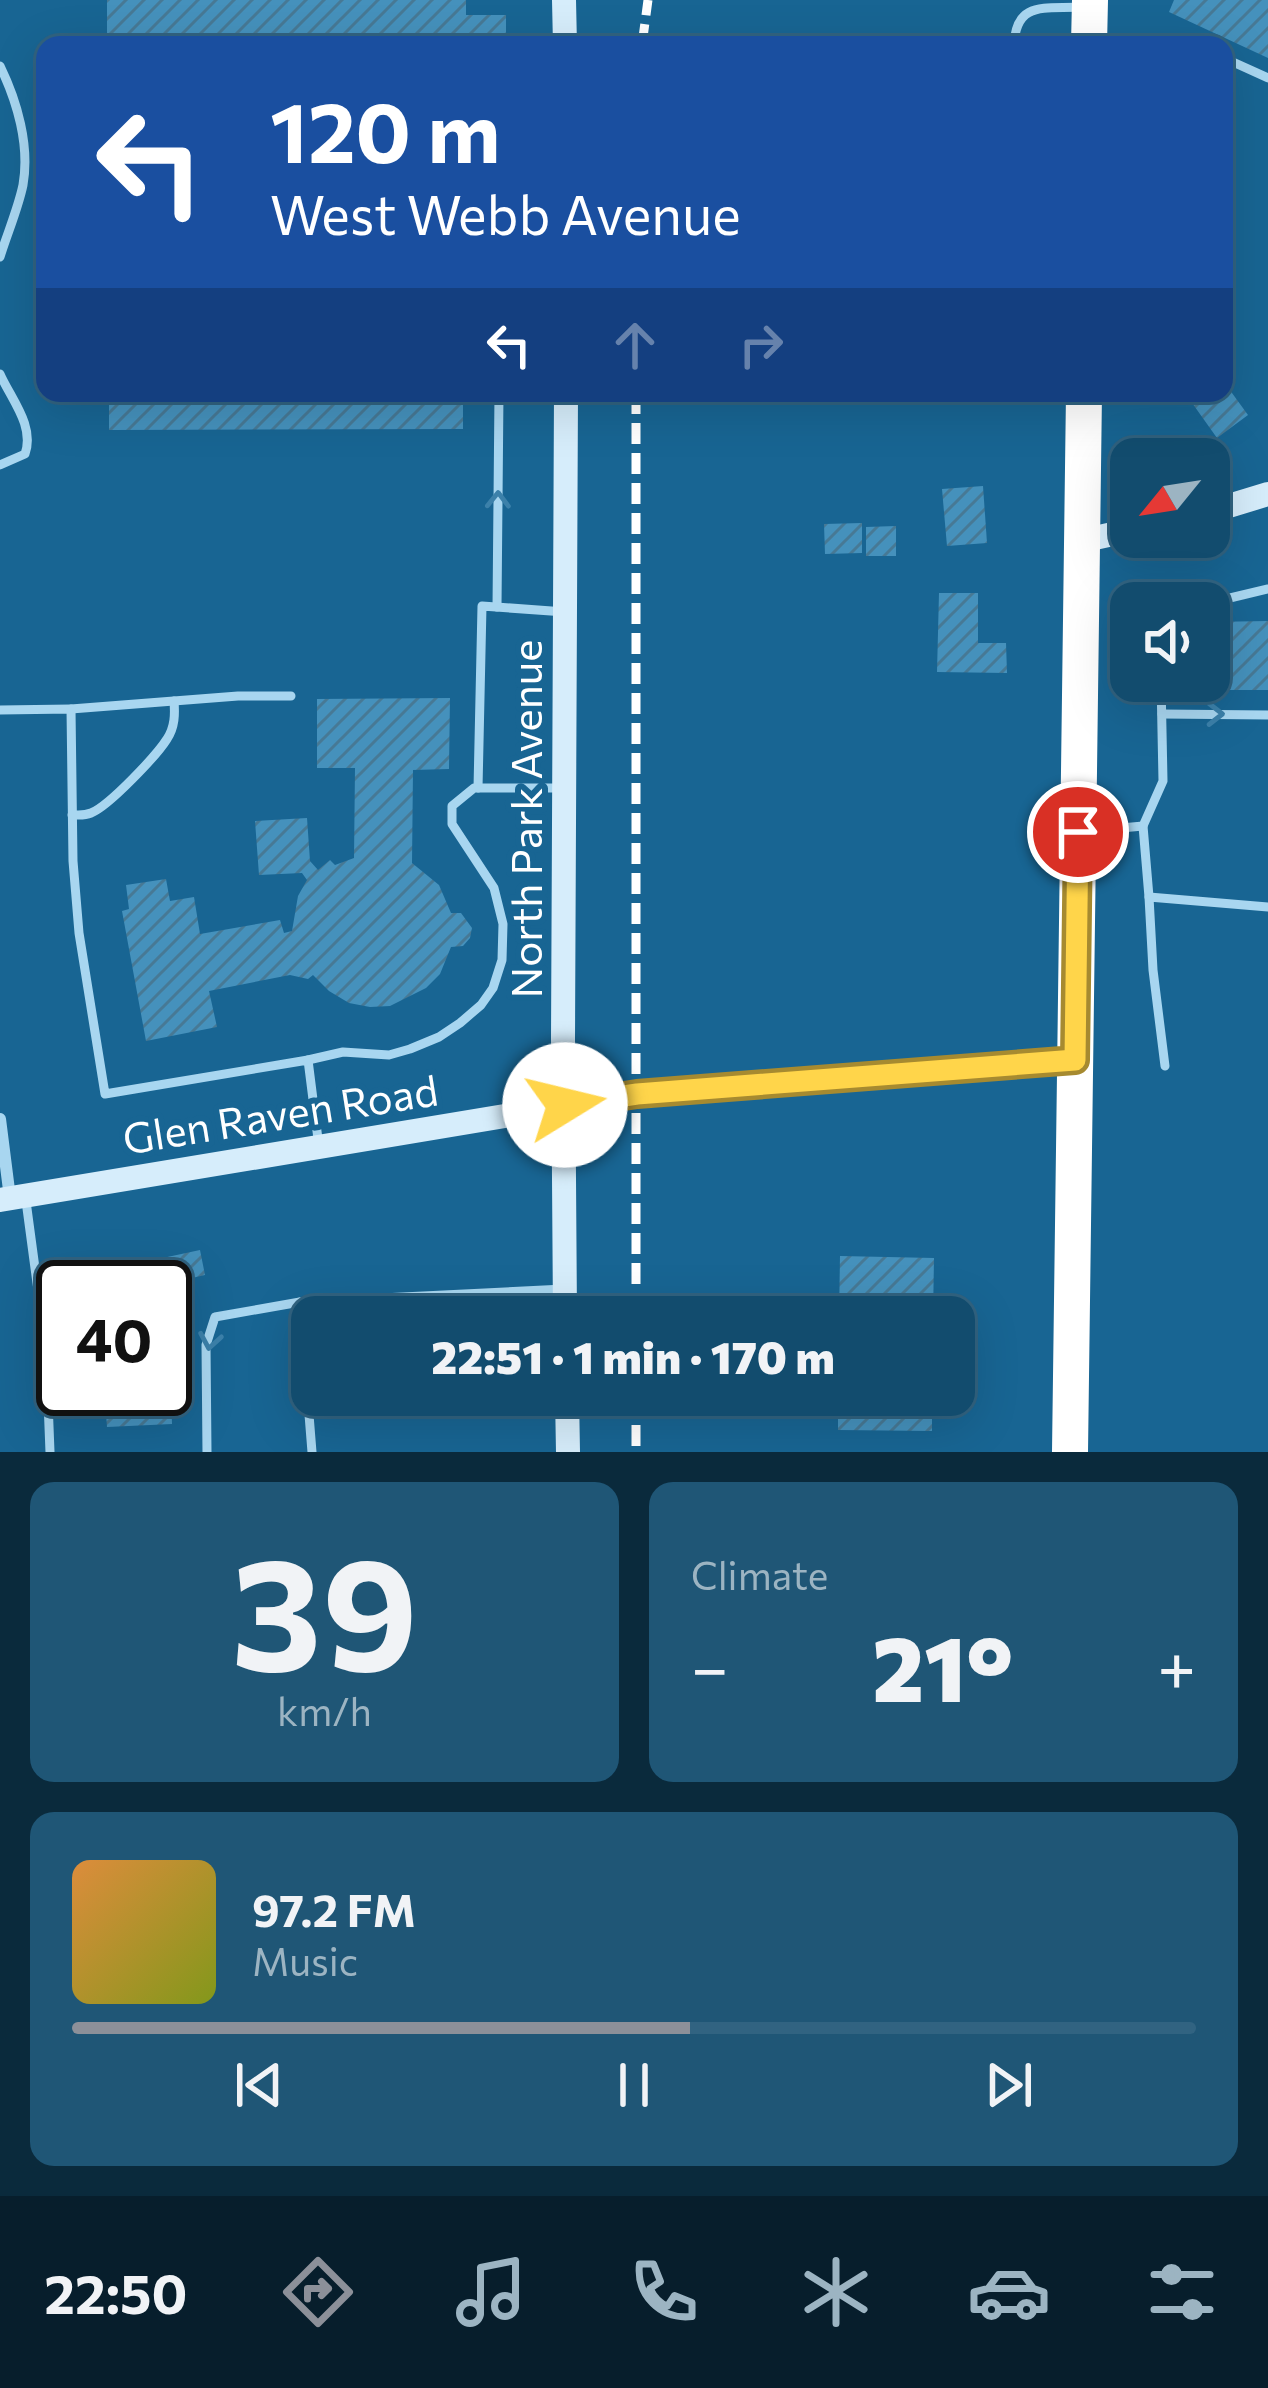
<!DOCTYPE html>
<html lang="en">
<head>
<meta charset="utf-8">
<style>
	body { margin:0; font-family:Commissioner,sans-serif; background:#1f5676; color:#f1f3f6; height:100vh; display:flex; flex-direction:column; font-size:45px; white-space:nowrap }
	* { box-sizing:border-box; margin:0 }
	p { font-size:39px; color:#9cb4c2 }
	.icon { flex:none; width:66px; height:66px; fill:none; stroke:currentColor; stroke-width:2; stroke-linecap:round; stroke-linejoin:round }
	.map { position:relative; height:1452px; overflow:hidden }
	.details { display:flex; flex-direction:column; gap:30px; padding:30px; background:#0a2a3c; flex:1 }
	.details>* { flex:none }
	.hud { position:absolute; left:36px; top:36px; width:1197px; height:366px; border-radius:24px; box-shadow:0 12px 48px #0002,0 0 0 3px #316381; background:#1a4fa0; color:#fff; overflow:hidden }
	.needle { width:78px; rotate:240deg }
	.buttons { position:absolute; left:1110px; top:438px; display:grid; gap:24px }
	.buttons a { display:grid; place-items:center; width:120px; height:120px; border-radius:24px; background:#124c6e; box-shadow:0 12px 48px #0002,0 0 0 3px #316381; font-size:60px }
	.speed { position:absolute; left:36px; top:1260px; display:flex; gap:24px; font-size:60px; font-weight:700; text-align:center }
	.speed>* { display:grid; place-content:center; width:156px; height:156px; border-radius:50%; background:#124c6e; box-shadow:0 12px 48px #0002,0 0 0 3px #316381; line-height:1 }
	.speed .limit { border:6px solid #111; border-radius:18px; background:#fff; color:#111 }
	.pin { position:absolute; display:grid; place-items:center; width:102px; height:102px; color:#fff; margin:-51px; border:6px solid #fff; border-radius:50%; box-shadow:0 3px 12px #0007 }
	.me { position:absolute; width:132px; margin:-66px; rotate:81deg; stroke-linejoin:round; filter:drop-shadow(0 0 9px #0008) }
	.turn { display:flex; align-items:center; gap:42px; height:252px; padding:0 36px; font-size:54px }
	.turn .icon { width:156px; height:156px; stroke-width:2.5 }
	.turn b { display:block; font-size:84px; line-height:102px }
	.lanes { display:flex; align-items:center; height:114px; padding:0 36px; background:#0003; justify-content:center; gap:60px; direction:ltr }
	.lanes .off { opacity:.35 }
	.big { font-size:90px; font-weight:800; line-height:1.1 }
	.details .widget { flex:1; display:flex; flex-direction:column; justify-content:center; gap:18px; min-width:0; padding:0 42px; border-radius:24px; background:#1f5676 }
	.details .dial { align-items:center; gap:0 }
	.dial b { font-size:156px; line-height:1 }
	.song { display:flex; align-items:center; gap:36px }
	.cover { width:144px; height:144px; border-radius:18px; background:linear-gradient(135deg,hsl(30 70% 55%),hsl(70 70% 35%)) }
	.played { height:12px; border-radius:6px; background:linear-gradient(90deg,#8c9099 55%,#316381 55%) }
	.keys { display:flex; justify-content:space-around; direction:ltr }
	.heat { display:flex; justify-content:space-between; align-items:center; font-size:66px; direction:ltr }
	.details .tiles { flex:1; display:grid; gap:30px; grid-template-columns:1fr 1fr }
	.widget:last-child { grid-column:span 2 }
	.trip { position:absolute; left:291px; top:1296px; width:684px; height:120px; border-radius:24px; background:#124c6e; box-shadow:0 12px 48px #0002,0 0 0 3px #316381; font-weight:800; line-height:120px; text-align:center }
	.tabs { display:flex; height:192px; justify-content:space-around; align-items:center; background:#071e2c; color:#9cb4c2 }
	.tabs .icon { width:84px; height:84px }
	.tabs .on { color:#8c9099 }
	.tabs b { font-size:54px; color:#f1f3f6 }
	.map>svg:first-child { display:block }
	.building { fill:url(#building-hatch) }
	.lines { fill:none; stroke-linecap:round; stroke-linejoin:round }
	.lane { stroke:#a8d6f0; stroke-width:9 }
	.street { stroke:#a8d6f0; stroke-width:12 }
	.secondary { stroke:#d6edfb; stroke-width:24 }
	.highway { stroke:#fff; stroke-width:36 }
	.rail { stroke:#fff; stroke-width:9; stroke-dasharray:21 9; stroke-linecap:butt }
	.oneway { stroke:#3c81aa }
	.route-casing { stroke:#a68a30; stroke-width:30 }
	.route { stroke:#ffd54a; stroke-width:21 }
	.labels { text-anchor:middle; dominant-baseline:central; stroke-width:12; stroke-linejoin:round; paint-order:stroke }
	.street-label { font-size:42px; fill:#fff; stroke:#186593 }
</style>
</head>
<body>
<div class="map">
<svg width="1268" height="1452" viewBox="0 0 1268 1452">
	<defs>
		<pattern id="building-hatch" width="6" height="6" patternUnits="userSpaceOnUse" patternTransform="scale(3)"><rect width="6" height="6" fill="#4591bc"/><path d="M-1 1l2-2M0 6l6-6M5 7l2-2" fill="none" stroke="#477995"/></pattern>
	</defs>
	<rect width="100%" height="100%" fill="#186593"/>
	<g class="building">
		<path d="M 107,0 L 466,0 L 466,15 L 506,15 L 506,45 L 107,45 Z"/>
		<path d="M 1174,0 L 1268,0 L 1268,58 L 1169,12 Z"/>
		<path d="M 1224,382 L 1248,415 L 1217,438 L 1185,393 L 1224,393 Z"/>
		<path d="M 109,393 L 463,393 L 463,429 L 109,430 Z"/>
		<path d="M 983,486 L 987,543 L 947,546 L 942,489 Z"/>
		<path d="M 862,523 L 862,553 L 825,554 L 824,524 Z"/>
		<path d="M 896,526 L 896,556 L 866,556 L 866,527 Z"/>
		<path d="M 939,593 L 978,593 L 978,643 L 1006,643 L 1007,673 L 937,672 Z"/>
		<path d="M 1268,621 L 1268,690 L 1172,690 L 1172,681 L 1209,681 L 1209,622 Z"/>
		<path d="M 450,698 L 449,769 L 413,770 L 412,863 L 439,885 L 451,913 L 461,913 L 472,928 L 470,938 L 463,946 L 451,947 L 440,974 L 426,988 L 390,1006 L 370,1007 L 349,1003 L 329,991 L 313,975 L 308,979 L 290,975 L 209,991 L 217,1027 L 146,1041 L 122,911 L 129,909 L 126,885 L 166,879 L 170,901 L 194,897 L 200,934 L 280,920 L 284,933 L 292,931 L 298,896 L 307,880 L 302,873 L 259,875 L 255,821 L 307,818 L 310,861 L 318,870 L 330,860 L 335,865 L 354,858 L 355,768 L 317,768 L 317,699 Z"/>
		<path d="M 200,1250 L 205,1275 L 166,1284 L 166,1287 L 88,1287 L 88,1273 L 132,1271 L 130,1265 Z"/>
		<path d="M 840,1256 L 934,1258 L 933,1317 L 839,1317 Z"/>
		<path d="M 165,1345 L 169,1345 L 172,1424 L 107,1427 L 104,1389 L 165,1389 Z"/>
		<path d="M 838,1395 L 932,1395 L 932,1431 L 838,1430 Z"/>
	</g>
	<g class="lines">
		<g class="lane">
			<path d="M 1014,45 C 1016,1 1044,9 1079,7"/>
			<path d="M 1224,58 L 1268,78"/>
			<path d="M 0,66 C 17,101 30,145 23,185 C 18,209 7,234 0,257"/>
			<path d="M 0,374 C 11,399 35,426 25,454 L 0,465"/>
			<path d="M 1209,603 L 1268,589"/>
			<path d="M 497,607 L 499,393"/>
			<path d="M 71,709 L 238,696 L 291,696"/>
			<path d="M 0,710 L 71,709 L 73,861 L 79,933 L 105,1094 L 308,1060 L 319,1147"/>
			<path d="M 1162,714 L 1268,715"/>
			<path d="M 478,788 L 482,606 L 565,612"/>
			<path d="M 72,815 C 80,815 84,816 91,813 C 109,806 157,755 167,739 C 175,727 175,714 174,701"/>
			<path d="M 1143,826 L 1149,897"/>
			<path d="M 1088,831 L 1143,826 L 1163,781 L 1161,681"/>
			<path d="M 308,1060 L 343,1052 L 389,1055 L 410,1049 L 439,1037 L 460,1023 L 481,1005 L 493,988 L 502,960 L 503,924 L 494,888 L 452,824 L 452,806 L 474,788 L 561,788"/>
			<path d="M 1165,1066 L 1153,970 L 1149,897 L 1268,907"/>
			<path d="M 26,1201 L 46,1350 L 50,1452"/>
			<path d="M 300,1302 L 312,1452"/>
			<path d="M 207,1452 L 206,1345 L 215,1317 L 300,1302 L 564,1289"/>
		</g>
		<path class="street" d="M 0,1119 L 10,1198"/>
		<g class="secondary">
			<path d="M 564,0 L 565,45"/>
			<path d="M 1209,512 L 1268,494"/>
			<path d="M 1081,541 L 1131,530"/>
			<path d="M 0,1200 L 637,1094 L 1075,1061"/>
			<path d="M 565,1317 L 563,1039 L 566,393"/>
			<path d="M 567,1395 L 568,1452"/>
		</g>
		<g class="highway">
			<path d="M 1089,45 L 1090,0"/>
			<path d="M 1070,1452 L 1084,393"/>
		</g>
		<g class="rail">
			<path d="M 642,45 L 648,0"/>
			<path d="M 636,393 L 636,1317"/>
			<path d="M 636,1395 L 636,1452"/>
		</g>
	</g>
	<defs><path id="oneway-chevron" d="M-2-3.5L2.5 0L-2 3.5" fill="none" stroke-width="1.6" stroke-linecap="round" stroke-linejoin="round" transform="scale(3)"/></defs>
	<g class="oneway">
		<use href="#oneway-chevron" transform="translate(498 500) rotate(-89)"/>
		<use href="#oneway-chevron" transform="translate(1215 714)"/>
		<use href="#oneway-chevron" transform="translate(210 1341) rotate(100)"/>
	</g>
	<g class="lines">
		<g class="route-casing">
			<path id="route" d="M 565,1105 L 637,1094 L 1075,1060 L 1078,832"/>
		</g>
		<use href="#route" class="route"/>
	</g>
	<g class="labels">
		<g class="street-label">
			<text transform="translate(525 819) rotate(-90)">North Park Avenue</text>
			<text transform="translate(280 1113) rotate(-9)">Glen Raven Road</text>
		</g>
	</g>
</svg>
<div class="buttons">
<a><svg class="needle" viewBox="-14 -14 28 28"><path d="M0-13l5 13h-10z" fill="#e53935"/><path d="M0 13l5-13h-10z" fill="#9cb4c2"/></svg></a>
<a><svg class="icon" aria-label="sound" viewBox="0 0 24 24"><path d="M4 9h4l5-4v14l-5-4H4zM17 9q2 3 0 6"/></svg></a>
</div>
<div class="speed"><div class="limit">40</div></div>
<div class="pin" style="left:1078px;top:832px;background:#d93025"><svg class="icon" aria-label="arrive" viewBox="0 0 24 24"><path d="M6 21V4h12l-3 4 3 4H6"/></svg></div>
<svg class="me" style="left:565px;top:1105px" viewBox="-20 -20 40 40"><circle r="19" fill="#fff"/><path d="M0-13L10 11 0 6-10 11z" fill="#ffd54a"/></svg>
<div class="trip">22:51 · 1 min · 170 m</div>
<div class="hud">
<div class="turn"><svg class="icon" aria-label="left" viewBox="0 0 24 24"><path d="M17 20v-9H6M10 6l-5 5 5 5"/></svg><div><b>120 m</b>West Webb Avenue</div></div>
<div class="lanes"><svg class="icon" aria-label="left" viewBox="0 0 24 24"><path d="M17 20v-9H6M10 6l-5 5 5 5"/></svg><svg class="icon off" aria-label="ahead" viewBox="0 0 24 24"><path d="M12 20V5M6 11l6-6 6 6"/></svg><svg class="icon off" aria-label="right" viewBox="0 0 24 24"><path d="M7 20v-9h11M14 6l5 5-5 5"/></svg></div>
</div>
</div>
<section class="details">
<div class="tiles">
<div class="widget dial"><b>39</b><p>km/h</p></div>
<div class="widget"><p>Climate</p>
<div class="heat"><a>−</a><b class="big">21°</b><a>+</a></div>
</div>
<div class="widget">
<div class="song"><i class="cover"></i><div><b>97.2 FM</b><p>Music</p></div></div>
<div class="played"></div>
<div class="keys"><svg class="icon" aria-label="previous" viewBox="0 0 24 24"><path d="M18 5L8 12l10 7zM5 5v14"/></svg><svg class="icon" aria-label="pause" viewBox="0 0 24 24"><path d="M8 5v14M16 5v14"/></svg><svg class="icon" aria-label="next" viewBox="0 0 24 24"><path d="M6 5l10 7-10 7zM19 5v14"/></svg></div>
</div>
</div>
</section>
<nav class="tabs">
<b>22:50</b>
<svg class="icon on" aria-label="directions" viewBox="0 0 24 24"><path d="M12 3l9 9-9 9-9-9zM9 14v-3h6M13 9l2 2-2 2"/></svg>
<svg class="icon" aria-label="music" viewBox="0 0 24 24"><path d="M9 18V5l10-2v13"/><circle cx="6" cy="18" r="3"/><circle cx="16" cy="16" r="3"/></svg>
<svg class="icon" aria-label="phone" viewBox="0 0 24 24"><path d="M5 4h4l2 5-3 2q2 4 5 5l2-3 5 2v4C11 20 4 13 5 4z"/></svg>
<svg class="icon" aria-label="climate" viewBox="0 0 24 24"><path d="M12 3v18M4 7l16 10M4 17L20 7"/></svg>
<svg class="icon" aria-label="car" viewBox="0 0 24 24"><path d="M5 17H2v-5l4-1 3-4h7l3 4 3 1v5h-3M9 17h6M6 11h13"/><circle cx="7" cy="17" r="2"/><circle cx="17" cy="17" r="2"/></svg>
<svg class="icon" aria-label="filters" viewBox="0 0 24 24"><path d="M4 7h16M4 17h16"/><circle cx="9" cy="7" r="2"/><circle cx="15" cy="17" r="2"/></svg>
</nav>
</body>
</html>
